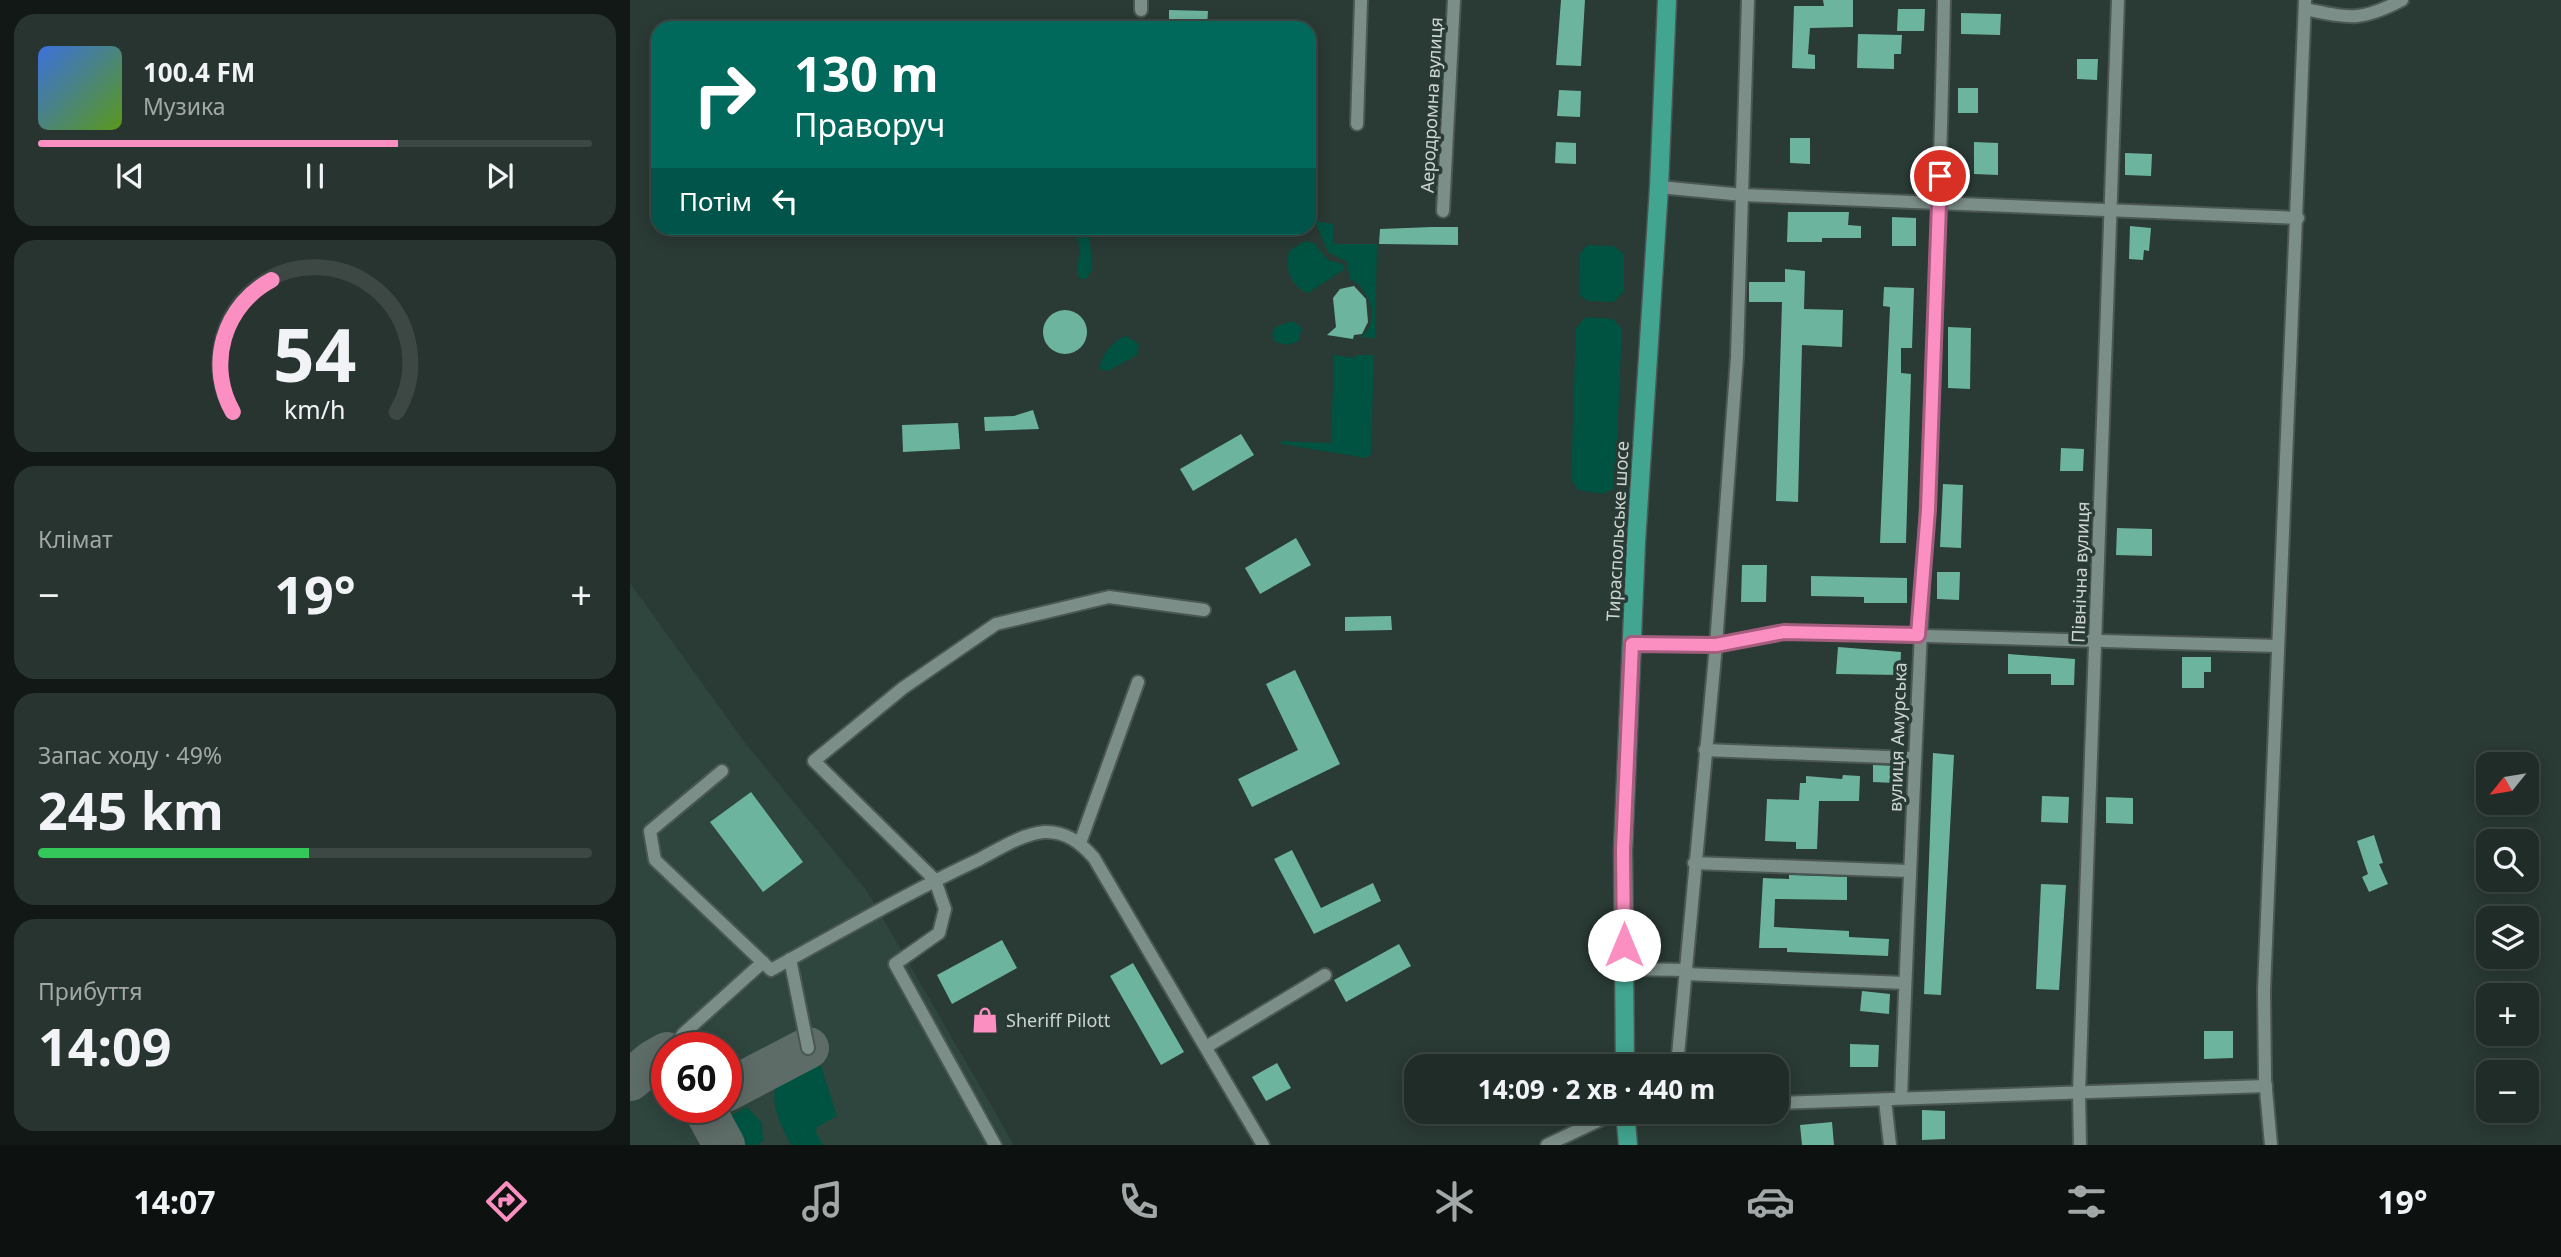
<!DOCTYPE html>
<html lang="uk">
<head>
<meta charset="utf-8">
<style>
	body { margin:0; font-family:"Noto Sans",sans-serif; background:#28342f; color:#f1f3f6; height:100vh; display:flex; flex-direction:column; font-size:26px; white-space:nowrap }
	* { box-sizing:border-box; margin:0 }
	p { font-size:23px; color:#a2a7a7 }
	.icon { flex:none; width:38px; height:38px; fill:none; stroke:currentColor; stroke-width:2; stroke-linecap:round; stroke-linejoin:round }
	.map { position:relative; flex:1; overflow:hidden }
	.drawer { display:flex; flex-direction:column; gap:14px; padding:14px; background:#121815; width:630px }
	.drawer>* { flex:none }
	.banner { position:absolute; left:21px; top:21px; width:665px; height:214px; border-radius:21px; box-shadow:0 4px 18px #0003,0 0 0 2px #3d4844; background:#00695c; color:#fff; overflow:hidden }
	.needle { width:46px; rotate:240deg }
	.fabs { position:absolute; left:1846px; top:752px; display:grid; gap:14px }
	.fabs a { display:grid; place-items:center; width:63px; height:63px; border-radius:14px; background:#202c27; box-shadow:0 4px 18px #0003,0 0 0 2px #3d4844; font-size:35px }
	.speed { position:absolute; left:21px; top:1032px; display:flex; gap:14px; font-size:35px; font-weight:700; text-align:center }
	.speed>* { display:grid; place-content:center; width:91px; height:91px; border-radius:50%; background:#202c27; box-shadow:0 4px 18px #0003,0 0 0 2px #3d4844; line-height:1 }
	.speed .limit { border:10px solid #d22; background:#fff; color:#111 }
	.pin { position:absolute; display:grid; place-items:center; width:60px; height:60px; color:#fff; margin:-30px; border:4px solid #fff; border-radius:50%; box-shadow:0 2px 7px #0007 }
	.me { position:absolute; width:77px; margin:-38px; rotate:0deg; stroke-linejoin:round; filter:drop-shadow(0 0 5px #0008) }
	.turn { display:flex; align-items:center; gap:24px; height:147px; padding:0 28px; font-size:32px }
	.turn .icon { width:91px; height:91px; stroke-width:2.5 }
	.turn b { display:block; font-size:49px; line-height:60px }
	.then { display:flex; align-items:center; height:66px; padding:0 28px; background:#0003; gap:14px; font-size:26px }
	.big { font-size:52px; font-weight:700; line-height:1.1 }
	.drawer .card { flex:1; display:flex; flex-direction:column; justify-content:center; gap:10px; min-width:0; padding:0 24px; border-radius:21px; background:#28342f }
	.drawer .dial { align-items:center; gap:0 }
	.dial svg { height:182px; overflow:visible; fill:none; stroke:#3d4844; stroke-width:7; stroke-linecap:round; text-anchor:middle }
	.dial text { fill:#f1f3f6; stroke:none }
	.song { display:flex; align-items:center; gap:21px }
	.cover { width:84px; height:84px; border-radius:10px; background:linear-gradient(135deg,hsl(220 70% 55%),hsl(90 70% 35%)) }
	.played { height:7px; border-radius:4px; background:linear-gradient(90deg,#fc8fc1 65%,#3d4844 65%) }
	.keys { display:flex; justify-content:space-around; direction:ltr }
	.heat { display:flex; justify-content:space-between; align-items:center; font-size:38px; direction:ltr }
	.charge { height:10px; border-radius:5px; background:linear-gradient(90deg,#34c759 49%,#3d4844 0) }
	.trip { position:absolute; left:774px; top:1054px; width:385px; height:70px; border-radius:21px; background:#202c27; box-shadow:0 4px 18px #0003,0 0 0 2px #3d4844; font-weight:700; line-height:70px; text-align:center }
	.dock { display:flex; height:112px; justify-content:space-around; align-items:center; background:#0d1210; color:#a2a7a7 }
	.dock .icon { width:49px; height:49px }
	.dock .on { color:#fc8fc1 }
	.dock b { font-size:32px; color:#f1f3f6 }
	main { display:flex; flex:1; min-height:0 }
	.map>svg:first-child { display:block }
	.built { fill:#2e463e; fill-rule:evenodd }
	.green { fill:#005341 }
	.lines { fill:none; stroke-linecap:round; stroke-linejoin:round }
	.taxiway { stroke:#5e6c68; stroke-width:42 }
	.building { fill:#6db49e }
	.minor-casing { stroke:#4a5753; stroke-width:16 }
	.major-casing { stroke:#4a5753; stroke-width:21 }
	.minor { stroke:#7c8e88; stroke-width:12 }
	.major { stroke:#42a58f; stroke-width:18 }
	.route-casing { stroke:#a45d7d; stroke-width:18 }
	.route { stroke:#fc8fc1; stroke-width:12 }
	.labels { text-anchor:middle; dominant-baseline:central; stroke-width:7; stroke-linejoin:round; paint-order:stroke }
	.street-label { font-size:18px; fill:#ccd5d2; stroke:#2a3a34 }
	.poi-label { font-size:18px; fill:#ccd5d2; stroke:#2a3a34; text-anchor:start }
</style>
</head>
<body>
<main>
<section class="drawer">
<div class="card">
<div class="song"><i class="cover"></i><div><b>100.4 FM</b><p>Музика</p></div></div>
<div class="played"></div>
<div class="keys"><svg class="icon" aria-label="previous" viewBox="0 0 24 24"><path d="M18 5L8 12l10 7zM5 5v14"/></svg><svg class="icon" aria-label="pause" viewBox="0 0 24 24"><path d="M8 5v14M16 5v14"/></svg><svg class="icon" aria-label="next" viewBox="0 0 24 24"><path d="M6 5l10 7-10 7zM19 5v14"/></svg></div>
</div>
<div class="card dial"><svg viewBox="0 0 100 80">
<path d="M14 69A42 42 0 1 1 86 69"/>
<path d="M14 69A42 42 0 0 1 31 11" stroke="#fc8fc1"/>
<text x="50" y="56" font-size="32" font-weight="700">54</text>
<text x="50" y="72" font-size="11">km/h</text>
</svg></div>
<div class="card"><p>Клімат</p>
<div class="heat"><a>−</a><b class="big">19°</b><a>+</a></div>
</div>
<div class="card"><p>Запас ходу · 49%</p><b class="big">245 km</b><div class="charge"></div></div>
<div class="card"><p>Прибуття</p><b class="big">14:09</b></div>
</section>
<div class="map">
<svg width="1931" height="1145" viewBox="0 0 1931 1145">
	<rect width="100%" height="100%" fill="#2a3a34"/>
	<path class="built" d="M 0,583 L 116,744 L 237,891 L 384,1145 L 0,1145 ZM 37,1048 L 96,1048 L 96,1108 L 37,1108 Z"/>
	<g class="green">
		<path d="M 685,221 L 703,224 L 703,244 L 747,244 L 745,338 L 730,337 C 752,324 740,288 720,279 L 717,262 L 698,252 Z"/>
		<path d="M 444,228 L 459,228 L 462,270 L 456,279 L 451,279 L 447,273 L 450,248 Z"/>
		<path d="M 675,241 L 684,243 L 698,260 L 713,264 L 715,269 L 678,293 C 661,287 653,266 660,250 Z"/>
		<path d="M 957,245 L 983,246 L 994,254 L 994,292 L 983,302 L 957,301 L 949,294 L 950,254 Z"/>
		<path d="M 956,317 L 983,319 L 992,329 L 985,482 L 983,489 L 973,494 L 948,490 L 941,479 L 946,328 Z"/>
		<path d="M 663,321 L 672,328 L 668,342 L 655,345 L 644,341 L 642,335 L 645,327 Z"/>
		<path d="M 496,336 L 509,344 L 507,355 L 478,371 L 470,369 C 468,359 485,338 496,336 Z"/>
		<path d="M 704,355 L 725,358 L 726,355 L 744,355 L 741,454 L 736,458 L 651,444 L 652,441 L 701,443 Z"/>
		<path d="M 165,1065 L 191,1066 L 207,1116 L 187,1127 L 186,1132 L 193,1145 L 161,1145 C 147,1119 130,1084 165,1065 Z"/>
		<path d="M 117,1107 L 132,1123 L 133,1141 L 127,1145 L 104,1145 L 97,1128 L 102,1115 Z"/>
	</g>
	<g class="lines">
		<g class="taxiway">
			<path d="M 0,1080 L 23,1061 L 37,1053"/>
			<path d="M 96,1091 L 178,1048"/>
			<path d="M 74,1108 L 94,1145"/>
		</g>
	</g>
	<g class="building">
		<path d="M 931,0 L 955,0 L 951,66 L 926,65 Z"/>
		<path d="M 1193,0 L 1223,0 L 1223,27 L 1180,28 L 1178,54 L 1185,55 L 1185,69 L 1162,68 L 1164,6 L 1194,6 Z"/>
		<path d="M 1268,9 L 1295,9 L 1294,31 L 1267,31 Z"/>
		<path d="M 539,10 L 578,11 L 577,28 L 539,28 Z"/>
		<path d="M 1331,13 L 1371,14 L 1370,35 L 1331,34 Z"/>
		<path d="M 1228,34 L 1272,35 L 1271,54 L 1264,54 L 1264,69 L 1227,68 Z"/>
		<path d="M 1447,59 L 1468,59 L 1467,80 L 1447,79 Z"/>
		<rect x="1328" y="88" width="20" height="25"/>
		<path d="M 929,90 L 951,91 L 950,117 L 927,116 Z"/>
		<path d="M 1160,138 L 1180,138 L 1180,164 L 1160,163 Z"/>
		<path d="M 926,142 L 946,143 L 946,164 L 925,163 Z"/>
		<path d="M 1344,142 L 1368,143 L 1368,175 L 1344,174 Z"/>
		<path d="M 1495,153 L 1522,154 L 1521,176 L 1495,175 Z"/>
		<path d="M 1158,212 L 1219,212 L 1218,225 L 1231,226 L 1231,238 L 1192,238 L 1192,242 L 1157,242 Z"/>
		<path d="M 1262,217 L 1286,218 L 1286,246 L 1262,246 Z"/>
		<path d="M 1500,226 L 1521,228 L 1519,251 L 1514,250 L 1513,260 L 1499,259 Z"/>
		<path d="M 802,227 L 828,227 L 828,245 L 749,244 L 750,229 Z"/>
		<path d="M 1155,269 L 1175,271 L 1174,309 L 1213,310 L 1212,347 L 1172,345 L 1168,502 L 1146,501 L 1152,302 L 1119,302 L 1119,282 L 1155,282 Z"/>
		<path d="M 724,286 L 736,299 L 738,322 L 732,334 L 724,335 L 723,339 L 697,335 L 706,327 L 703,298 L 710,289 Z"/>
		<path d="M 1254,287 L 1284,288 L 1282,348 L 1271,348 L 1271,373 L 1281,374 L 1276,543 L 1250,543 L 1260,307 L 1253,306 Z"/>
		<circle cx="435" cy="332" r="22"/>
		<path d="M 1318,327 L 1341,328 L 1340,389 L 1318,388 Z"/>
		<path d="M 403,410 L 409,429 L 355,431 L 354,417 L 384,416 Z"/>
		<path d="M 328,423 L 330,449 L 273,452 L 272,425 Z"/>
		<path d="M 611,434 L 624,455 L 563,491 L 550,469 Z"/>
		<path d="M 1431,448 L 1454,449 L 1453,471 L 1430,471 Z"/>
		<path d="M 1313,484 L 1333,485 L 1331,548 L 1310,547 Z"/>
		<path d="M 1487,528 L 1522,529 L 1522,556 L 1486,555 Z"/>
		<path d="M 666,538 L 681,565 L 630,594 L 615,568 Z"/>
		<path d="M 1112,565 L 1137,565 L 1136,602 L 1111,602 Z"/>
		<path d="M 1307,572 L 1330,572 L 1329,600 L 1307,599 Z"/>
		<path d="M 1181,576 L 1277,578 L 1277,603 L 1234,603 L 1234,597 L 1181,596 Z"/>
		<path d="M 761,616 L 762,630 L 715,631 L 715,617 Z"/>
		<path d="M 1208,647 L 1271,652 L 1270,675 L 1206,674 Z"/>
		<path d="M 1378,654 L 1445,659 L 1444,685 L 1421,685 L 1421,674 L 1378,674 Z"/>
		<path d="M 1552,657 L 1581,657 L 1581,672 L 1574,672 L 1574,688 L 1552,688 Z"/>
		<path d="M 665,670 L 710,764 L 622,807 L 608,779 L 668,750 L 636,684 Z"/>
		<path d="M 1303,753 L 1324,755 L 1311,995 L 1294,994 Z"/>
		<path d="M 1243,765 L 1267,766 L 1266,783 L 1243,782 Z"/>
		<path d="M 1213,775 L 1230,776 L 1229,801 L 1189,801 L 1187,849 L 1166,849 L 1166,842 L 1135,841 L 1137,799 L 1169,800 L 1170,783 L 1176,783 L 1176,776 L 1212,779 Z"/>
		<path d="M 121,792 L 173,862 L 133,892 L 80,822 Z"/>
		<path d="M 1412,796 L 1439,797 L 1438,823 L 1411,822 Z"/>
		<path d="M 1476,797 L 1503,798 L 1503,824 L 1476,823 Z"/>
		<path d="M 1744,835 L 1753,863 L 1749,864 L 1758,884 L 1739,892 L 1732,877 L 1738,874 L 1727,841 Z"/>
		<path d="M 662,850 L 691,908 L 743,883 L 751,901 L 684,934 L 644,859 Z"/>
		<path d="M 1159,875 L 1217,877 L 1217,900 L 1145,899 L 1144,927 L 1219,931 L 1219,937 L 1259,939 L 1258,956 L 1157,952 L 1157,948 L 1129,948 L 1133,878 L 1159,879 Z"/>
		<path d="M 1411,884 L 1436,885 L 1429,990 L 1406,989 Z"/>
		<path d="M 372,940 L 387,968 L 322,1004 L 307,975 Z"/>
		<path d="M 769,944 L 781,966 L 716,1002 L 704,980 Z"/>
		<path d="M 503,963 L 554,1052 L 531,1065 L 480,976 Z"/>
		<path d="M 1232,991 L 1260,994 L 1259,1014 L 1230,1011 Z"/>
		<path d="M 1574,1031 L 1603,1031 L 1603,1058 L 1574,1059 Z"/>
		<path d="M 1220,1044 L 1249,1045 L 1248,1067 L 1220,1067 Z"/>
		<path d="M 647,1063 L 661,1088 L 636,1101 L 622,1077 Z"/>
		<path d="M 1292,1110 L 1315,1111 L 1315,1139 L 1292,1140 Z"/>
		<path d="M 1202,1122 L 1204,1145 L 1172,1145 L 1170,1125 Z"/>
	</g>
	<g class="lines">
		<g class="minor-casing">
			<g id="minor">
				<path d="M 1675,9 C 1720,18 1730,22 1772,0"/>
				<path d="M 511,10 L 511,0"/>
				<path d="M 727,124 L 731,0"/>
				<path d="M 1029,187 L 1113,195 L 1668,218"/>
				<path d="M 813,211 L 824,0"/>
				<path d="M 1002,644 L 1086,645 L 1155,632 L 1648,646"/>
				<path d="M 1075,750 L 1283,758"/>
				<path d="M 92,771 L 20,831 L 25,860 L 141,970 C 210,932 279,892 350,859 C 369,849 392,834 414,832 C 436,831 451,843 464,858 L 633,1145"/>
				<path d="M 450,843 L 508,682"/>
				<path d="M 1064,863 L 1279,871"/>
				<path d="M 160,959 L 178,1048"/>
				<path d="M 994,969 L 1057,970"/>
				<path d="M 1056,974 L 1275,983"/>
				<path d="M 576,1047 L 695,975"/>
				<path d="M 44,1048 L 53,1034 L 133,962"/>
				<path d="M 1047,1066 L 1086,645 L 1107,357 L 1118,0"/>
				<path d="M 1271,1098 C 1284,732 1307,366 1314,0"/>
				<path d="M 1255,1100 L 1260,1145"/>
				<path d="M 1146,1103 L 1636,1086"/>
				<path d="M 365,1145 L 265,964 L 309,933 L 315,909 L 305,880 L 184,761 L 273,688 L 366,624 L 479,597 L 574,610"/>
				<path d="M 917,1145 L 989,1111"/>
				<path d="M 1450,1145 L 1449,1093 L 1488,0"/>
				<path d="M 1641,1145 L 1635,1079 L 1634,990 L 1675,0"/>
			</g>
		</g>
		<g class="major-casing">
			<g id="major">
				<path d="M 995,1066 L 993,850 L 1006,543 L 1029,187 L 1037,0"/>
				<path d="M 995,1111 L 998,1145"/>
			</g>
		</g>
		<use href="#minor" class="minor"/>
		<use href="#major" class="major"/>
	</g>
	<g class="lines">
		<g class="route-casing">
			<path id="route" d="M 994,945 L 993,850 L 1002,644 L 1086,645 L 1154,632 L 1288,635 L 1298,510 L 1310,176"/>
		</g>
		<use href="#route" class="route"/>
	</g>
	<defs>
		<g id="shop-bare" transform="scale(2.1)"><path d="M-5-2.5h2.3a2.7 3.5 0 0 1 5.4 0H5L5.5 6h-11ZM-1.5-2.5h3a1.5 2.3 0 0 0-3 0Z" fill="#fc8fc1" stroke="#2a3a34" stroke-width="2.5" paint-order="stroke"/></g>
	</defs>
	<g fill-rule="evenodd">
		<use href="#shop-bare" x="355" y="1020"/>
	</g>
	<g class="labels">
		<g class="street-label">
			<text transform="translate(801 105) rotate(-87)">Аеродромна вулиця</text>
			<text transform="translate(987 531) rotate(-87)">Тираспольське шосе</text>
			<text transform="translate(1450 572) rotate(-88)">Північна вулиця</text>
			<text transform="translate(1267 737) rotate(-88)">вулиця Амурська</text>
		</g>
		<g class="poi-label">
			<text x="376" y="1020">Sheriff Pilott</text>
		</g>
	</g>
</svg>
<div class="fabs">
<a><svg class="needle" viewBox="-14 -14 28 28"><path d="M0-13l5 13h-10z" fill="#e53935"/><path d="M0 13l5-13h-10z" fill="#a2a7a7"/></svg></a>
<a><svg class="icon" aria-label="search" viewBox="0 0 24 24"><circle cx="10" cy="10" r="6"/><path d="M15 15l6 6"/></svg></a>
<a><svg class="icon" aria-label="layers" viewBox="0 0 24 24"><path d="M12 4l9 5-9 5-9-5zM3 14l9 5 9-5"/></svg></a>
<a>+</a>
<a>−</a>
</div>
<div class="speed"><div class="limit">60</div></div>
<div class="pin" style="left:1310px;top:176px;background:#d93025"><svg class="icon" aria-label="arrive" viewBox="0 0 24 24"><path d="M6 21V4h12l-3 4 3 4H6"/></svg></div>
<svg class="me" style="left:994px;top:945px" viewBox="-20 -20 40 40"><circle r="19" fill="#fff"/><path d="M0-13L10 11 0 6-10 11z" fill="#fc8fc1"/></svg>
<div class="trip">14:09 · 2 хв · 440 m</div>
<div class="banner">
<div class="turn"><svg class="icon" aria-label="right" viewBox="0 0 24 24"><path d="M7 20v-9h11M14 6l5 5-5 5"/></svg><div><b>130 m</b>Праворуч</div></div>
<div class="then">Потім<svg class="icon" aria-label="left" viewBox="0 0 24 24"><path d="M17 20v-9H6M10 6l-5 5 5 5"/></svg></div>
</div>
</div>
</main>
<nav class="dock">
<b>14:07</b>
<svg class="icon on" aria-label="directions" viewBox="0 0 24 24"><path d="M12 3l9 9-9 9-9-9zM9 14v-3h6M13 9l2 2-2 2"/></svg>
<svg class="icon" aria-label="music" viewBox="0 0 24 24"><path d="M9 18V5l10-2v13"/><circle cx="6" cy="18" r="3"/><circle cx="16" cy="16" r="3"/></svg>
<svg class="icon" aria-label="phone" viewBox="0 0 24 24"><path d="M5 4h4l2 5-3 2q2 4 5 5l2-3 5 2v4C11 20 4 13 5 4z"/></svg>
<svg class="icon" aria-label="climate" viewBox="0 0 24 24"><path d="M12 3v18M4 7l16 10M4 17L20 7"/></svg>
<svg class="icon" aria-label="car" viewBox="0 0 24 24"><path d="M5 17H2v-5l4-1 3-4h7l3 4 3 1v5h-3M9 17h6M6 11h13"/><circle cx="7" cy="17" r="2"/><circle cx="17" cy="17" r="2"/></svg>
<svg class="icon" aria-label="filters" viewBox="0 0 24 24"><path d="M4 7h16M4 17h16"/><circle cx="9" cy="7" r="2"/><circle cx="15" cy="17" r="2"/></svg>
<b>19°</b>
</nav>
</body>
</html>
